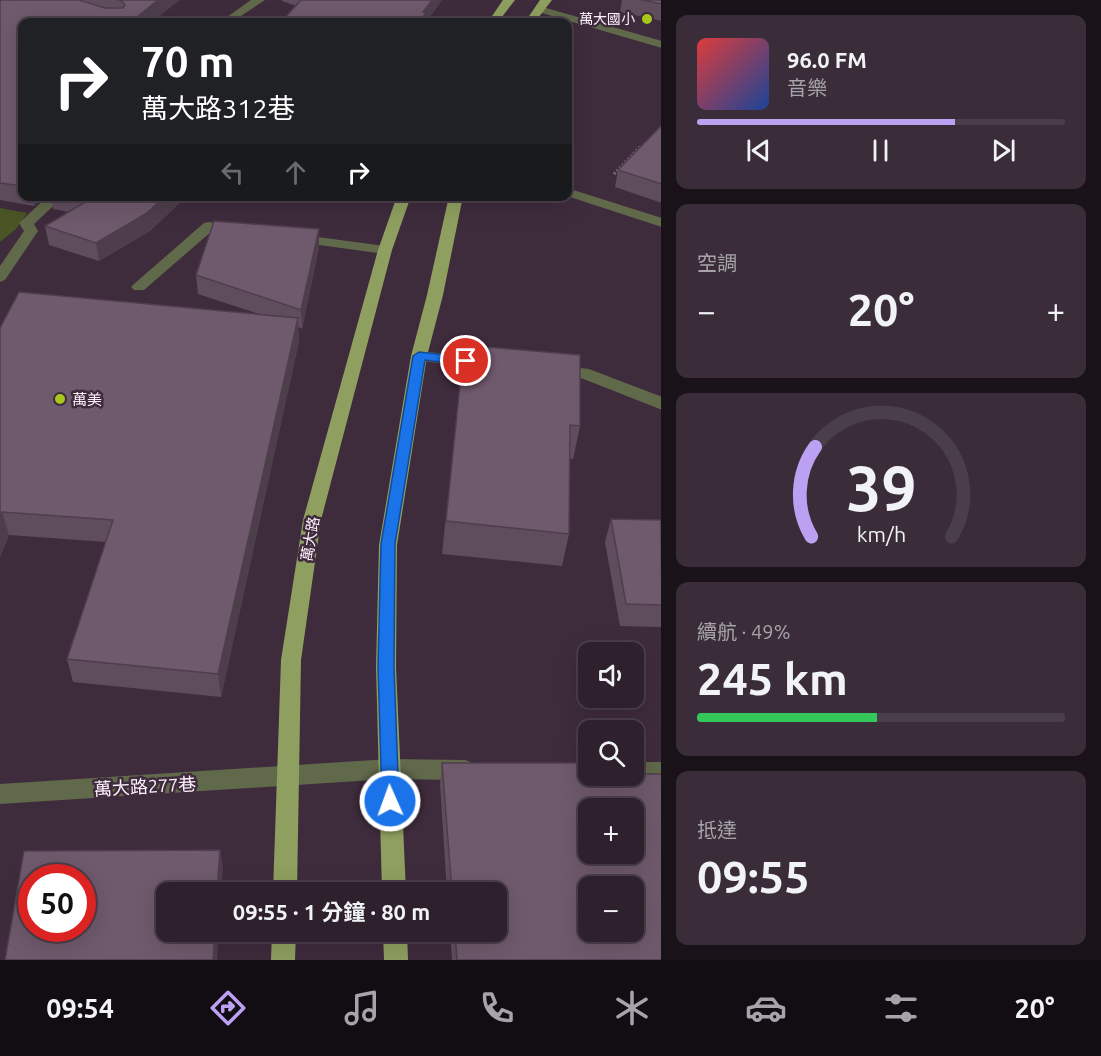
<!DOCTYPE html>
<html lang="zh-TW">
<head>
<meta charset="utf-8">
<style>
	body { margin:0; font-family:Ubuntu,"Noto Sans TC",sans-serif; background:#3a2d39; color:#f1f3f6; height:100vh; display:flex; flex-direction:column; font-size:22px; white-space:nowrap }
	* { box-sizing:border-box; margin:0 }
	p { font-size:20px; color:#a7a3aa }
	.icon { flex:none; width:33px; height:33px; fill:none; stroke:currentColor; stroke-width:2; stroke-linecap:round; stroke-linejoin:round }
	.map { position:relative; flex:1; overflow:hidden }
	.panel { display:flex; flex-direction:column; gap:15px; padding:15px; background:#191219; width:440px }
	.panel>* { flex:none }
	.hud { position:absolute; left:18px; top:18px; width:554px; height:183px; border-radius:12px; box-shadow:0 6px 24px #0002,0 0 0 2px #493e49; background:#202124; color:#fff; overflow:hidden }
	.buttons { position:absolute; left:578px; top:642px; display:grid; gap:12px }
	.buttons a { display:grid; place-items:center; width:66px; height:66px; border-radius:12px; background:#2e202d; box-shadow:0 6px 24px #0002,0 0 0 2px #493e49; font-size:30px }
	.speed { position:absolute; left:18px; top:864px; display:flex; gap:12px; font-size:30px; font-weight:700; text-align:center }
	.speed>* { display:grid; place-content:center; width:78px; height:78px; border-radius:50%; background:#2e202d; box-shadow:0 6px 24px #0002,0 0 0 2px #493e49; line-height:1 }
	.speed .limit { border:9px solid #d22; background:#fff; color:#111 }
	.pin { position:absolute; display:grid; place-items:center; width:51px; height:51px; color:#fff; margin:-26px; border:3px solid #fff; border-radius:50%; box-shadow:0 2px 6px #0007 }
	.me { position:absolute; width:66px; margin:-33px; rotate:358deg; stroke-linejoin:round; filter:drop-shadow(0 0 4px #0008) }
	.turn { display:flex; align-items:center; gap:21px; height:126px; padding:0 24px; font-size:27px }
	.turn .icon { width:78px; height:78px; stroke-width:2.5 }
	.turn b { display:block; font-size:42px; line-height:51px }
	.lanes { display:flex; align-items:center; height:57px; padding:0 24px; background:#0003; justify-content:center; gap:30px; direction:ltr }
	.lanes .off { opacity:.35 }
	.big { font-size:45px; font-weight:700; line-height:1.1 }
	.panel .tile { flex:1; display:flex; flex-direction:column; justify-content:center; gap:9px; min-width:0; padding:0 21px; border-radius:12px; background:#3a2d39 }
	.panel .dial { align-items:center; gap:0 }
	.dial svg { height:156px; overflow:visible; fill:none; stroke:#493e49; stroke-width:7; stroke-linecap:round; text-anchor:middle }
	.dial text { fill:#f1f3f6; stroke:none }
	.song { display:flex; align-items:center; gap:18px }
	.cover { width:72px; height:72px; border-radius:9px; background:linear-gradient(135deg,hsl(0 70% 55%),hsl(220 70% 35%)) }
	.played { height:6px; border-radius:3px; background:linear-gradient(90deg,#bca0f2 70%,#493e49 70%) }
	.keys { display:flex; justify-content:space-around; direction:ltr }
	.heat { display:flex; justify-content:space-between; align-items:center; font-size:33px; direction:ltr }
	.charge { height:9px; border-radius:4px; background:linear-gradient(90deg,#34c759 49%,#493e49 0) }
	.trip { position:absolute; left:156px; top:882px; width:351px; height:60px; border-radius:12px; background:#2e202d; box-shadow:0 6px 24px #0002,0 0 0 2px #493e49; font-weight:700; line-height:60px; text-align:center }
	.tabs { display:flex; height:96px; justify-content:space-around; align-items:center; background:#120d12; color:#a7a3aa }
	.tabs .icon { width:42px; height:42px }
	.tabs .current { color:#bca0f2 }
	.tabs b { font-size:27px; color:#f1f3f6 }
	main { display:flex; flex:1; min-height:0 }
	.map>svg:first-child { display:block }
	.green { fill:#4a5525 }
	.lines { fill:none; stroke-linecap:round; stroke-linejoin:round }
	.path { stroke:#7b6979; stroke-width:3; stroke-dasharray:2 2; stroke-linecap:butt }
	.minor { fill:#61694b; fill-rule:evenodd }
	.major { fill:#8f9f60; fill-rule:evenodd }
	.wall { fill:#5f4d5d }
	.shaded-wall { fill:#4e3e4c }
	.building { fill:#6f596c; stroke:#4e3e4c; stroke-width:1.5; fill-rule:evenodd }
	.route { fill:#1a73e8; stroke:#114b97; stroke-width:1.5 }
	.poi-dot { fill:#a9c71a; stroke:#3e2b3c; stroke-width:2 }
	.labels { text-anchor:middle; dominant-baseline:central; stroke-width:5; stroke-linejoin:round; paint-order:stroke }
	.far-poi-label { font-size:14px; fill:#fdf0fb; stroke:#3e2b3c; text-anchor:end }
	.poi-label { font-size:15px; fill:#fdf0fb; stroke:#3e2b3c; text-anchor:start }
	.street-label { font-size:15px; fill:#fdf0fb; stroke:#3e2b3c }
	.near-street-label { font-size:18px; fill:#fdf0fb; stroke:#3e2b3c }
</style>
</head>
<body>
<main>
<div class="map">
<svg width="662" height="960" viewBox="0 0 662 960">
	<rect width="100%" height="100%" fill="#3e2b3c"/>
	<path class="green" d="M 0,208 L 27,213 L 16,229 L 0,242 Z"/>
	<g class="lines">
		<path class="path" d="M 614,174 L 640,147"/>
		<g class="minor">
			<path d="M 251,0 L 265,0 L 232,22 L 220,22 Z"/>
			<path d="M 539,6 L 662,41 L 662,48 L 535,11 L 535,7 Z"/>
			<path d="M 567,188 L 662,218 L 662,227 L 567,196 Z"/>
			<path d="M 48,196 L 64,196 L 34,224 L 38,231 L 5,280 L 0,282 L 0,266 L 24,231 L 19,223 Z"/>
			<path d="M 209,222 L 240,227 L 242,230 L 235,234 L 212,231 L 144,290 L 134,290 L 131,287 L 134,284 L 204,223 Z"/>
			<path d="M 295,234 L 385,246 L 392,250 L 385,254 L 290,241 L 288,238 Z"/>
			<path d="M 419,351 L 486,358 L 492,359 L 494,363 L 492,367 L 486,368 L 413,360 L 411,356 L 413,352 Z"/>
			<path d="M 555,365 L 589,369 L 662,397 L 662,410 L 581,378 L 549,374 L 547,370 L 549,366 Z"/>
			<path d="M 389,759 L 465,760 L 473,763 L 476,770 L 473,777 L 465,780 L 389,779 L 0,804 L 0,784 Z"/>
			<path d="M 633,762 L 662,762 L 662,782 L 633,782 L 625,779 L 624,776 L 633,776 Z"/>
		</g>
		<g class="major">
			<path d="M 503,0 L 515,0 L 498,22 L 488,22 Z"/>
			<path d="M 540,0 L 552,0 L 535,22 L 525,22 Z"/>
			<path d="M 397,196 L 411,196 L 392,250 L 321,520 L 301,660 L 297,892 L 273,892 L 281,660 L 303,520 L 378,250 Z"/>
			<path d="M 449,196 L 463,196 L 443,295 L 427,356 L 397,545 L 396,667 L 406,892 L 382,892 L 376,667 L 379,545 L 411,356 L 427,295 Z"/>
			<path d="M 272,932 L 296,932 L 295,960 L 271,960 Z"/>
			<path d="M 383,932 L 407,932 L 408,960 L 384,960 Z"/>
		</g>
	</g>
	<g class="wall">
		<path d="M 0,0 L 179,0 L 152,22 L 22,22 L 22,196 L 44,196 L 34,206 L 0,200 Z"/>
		<path d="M 282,0 L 442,0 L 426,22 L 296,6 L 282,1 Z"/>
		<path d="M 622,0 L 662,0 L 662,21 L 620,12 Z"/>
		<path d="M 662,125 L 662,203 L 615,187 L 618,170 Z"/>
		<path d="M 51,196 L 187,196 L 150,231 L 99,261 L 49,245 L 45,226 L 69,212 L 53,209 Z"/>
		<path d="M 319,247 L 302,329 L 298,327 L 299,341 L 221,697 L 73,682 L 67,659 L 106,542 L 9,535 L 0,557 L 0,328 L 259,314 L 198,294 L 196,275 Z"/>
		<path d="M 464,345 L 580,426 L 573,459 L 570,459 L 569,534 L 562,566 L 442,554 Z"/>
		<path d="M 611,519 L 661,520 L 662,627 L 620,626 L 605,542 Z"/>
		<path d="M 442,763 L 645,774 L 662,960 L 452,960 L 450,932 L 496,932 L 496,892 L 447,892 L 440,784 Z"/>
	</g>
	<g class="shaded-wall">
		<path d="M 158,0 L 179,0 L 152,22 L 131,22 Z"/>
		<path d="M 432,0 L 442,0 L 426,22 L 419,22 L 423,12 Z"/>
		<path d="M 32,196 L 44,196 L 34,206 Z"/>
		<path d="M 165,196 L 187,196 L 150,231 L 99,261 L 96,243 Z"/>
		<path d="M 319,229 L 319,247 L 302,329 L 301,310 Z"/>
		<path d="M 298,318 L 299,341 L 221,697 L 218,674 Z"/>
		<path d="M 2,512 L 9,535 L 0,557 L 0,517 Z"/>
		<path d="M 220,850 L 223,868 L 221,892 L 217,892 Z"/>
		<path d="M 215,932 L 219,932 L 217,960 L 213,960 Z"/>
	</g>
	<g class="building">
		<path d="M 0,0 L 79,0 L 105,8 L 123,8 L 125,5 L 122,1 L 117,0 L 158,0 L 131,22 L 22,22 L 22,186 L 0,183 Z"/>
		<path d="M 301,0 L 432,0 L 423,12 L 426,13 L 419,22 L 281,22 Z"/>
		<path d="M 641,0 L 662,0 L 662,4 Z"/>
		<path d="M 662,125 L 662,184 L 618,170 Z"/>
		<path d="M 84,196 L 165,196 L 147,213 L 96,243 L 45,226 L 92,198 Z"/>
		<path d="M 214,221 L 319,229 L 301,310 L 196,275 Z"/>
		<path d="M 19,292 L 298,318 L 218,674 L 67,659 L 113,520 L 2,512 L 0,517 L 0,328 Z"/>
		<path d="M 464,345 L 580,355 L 580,426 L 570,425 L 569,534 L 446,521 Z"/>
		<path d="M 611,519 L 661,520 L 662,605 L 626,604 Z"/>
		<path d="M 633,762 L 643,763 L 645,774 L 662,774 L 662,960 L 457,960 L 455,932 L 496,932 L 496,892 L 452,892 L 442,763 L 588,763 L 588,776 L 633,776 ZM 588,808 L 633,808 L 633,854 L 588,854 ZM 588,886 L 633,886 L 633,932 L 588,932 Z"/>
		<path d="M 220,850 L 217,892 L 166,892 L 166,932 L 215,932 L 213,960 L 5,960 L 24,851 ZM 32,878 L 82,878 L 82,928 L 32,928 Z"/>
	</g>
	<path class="route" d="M 419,352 L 466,357 L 472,361 L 466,365 L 425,360 L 395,544 L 394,667 L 399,801 L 397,807 L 390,809 L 384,807 L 382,801 L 378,667 L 381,544 L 413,356 Z"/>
	<g class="poi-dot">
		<circle cx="647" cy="19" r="6"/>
		<circle cx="60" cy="399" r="6"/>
	</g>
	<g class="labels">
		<g class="far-poi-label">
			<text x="635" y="19">萬大國小</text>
		</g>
		<g class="poi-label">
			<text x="72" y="399">萬美</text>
		</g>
		<g class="street-label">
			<text transform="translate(310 539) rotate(-80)">萬大路</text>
		</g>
		<g class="near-street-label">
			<text transform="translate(145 786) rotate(-3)">萬大路277巷</text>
		</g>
	</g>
</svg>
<div class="buttons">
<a><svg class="icon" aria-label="sound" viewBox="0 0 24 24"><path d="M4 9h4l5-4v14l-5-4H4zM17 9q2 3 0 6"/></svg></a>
<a><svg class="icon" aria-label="search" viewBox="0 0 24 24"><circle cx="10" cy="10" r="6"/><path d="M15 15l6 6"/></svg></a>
<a>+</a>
<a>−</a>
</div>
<div class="speed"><div class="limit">50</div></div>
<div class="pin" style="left:466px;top:361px;background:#d93025"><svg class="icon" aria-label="arrive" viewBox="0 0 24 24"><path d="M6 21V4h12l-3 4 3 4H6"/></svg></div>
<svg class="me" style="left:390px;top:801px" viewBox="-20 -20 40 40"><circle r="17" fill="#1a73e8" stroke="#fff" stroke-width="3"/><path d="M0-11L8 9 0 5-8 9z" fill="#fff"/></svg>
<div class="trip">09:55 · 1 分鐘 · 80 m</div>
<div class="hud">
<div class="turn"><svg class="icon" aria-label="right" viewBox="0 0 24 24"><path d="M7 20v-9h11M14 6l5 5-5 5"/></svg><div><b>70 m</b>萬大路312巷</div></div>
<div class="lanes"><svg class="icon off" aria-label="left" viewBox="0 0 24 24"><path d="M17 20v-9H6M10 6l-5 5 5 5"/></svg><svg class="icon off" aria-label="ahead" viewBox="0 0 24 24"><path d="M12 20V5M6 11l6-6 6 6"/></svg><svg class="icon" aria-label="right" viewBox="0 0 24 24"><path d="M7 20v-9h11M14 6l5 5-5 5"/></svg></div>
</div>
</div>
<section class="panel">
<div class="tile">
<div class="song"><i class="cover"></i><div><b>96.0 FM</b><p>音樂</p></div></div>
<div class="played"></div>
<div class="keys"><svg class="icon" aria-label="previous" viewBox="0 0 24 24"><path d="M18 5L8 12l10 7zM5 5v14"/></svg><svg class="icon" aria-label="pause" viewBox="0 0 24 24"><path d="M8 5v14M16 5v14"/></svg><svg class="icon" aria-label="next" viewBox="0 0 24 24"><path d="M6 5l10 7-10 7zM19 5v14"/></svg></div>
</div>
<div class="tile"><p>空調</p>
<div class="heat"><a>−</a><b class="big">20°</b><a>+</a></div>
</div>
<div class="tile dial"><svg viewBox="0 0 100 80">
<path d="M14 69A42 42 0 1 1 86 69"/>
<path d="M14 69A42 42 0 0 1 16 23" stroke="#bca0f2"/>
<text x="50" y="56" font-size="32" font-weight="700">39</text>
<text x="50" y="72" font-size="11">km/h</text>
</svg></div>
<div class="tile"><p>續航 · 49%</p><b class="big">245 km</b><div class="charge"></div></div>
<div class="tile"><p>抵達</p><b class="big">09:55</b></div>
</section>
</main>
<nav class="tabs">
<b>09:54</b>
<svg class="icon current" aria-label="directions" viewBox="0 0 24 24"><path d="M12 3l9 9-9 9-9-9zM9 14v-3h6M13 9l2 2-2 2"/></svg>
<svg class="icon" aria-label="music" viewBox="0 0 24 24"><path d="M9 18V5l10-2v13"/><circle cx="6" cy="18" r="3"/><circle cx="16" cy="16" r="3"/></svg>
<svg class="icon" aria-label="phone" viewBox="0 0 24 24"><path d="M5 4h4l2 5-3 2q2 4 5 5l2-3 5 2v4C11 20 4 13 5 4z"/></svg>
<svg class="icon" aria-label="climate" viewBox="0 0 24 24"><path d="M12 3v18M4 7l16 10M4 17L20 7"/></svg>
<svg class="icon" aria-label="car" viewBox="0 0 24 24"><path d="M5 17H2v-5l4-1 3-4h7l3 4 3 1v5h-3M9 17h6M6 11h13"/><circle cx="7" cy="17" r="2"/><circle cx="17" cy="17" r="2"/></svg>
<svg class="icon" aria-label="filters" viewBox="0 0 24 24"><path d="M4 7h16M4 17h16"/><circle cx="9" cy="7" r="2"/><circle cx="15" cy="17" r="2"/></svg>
<b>20°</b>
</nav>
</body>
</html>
